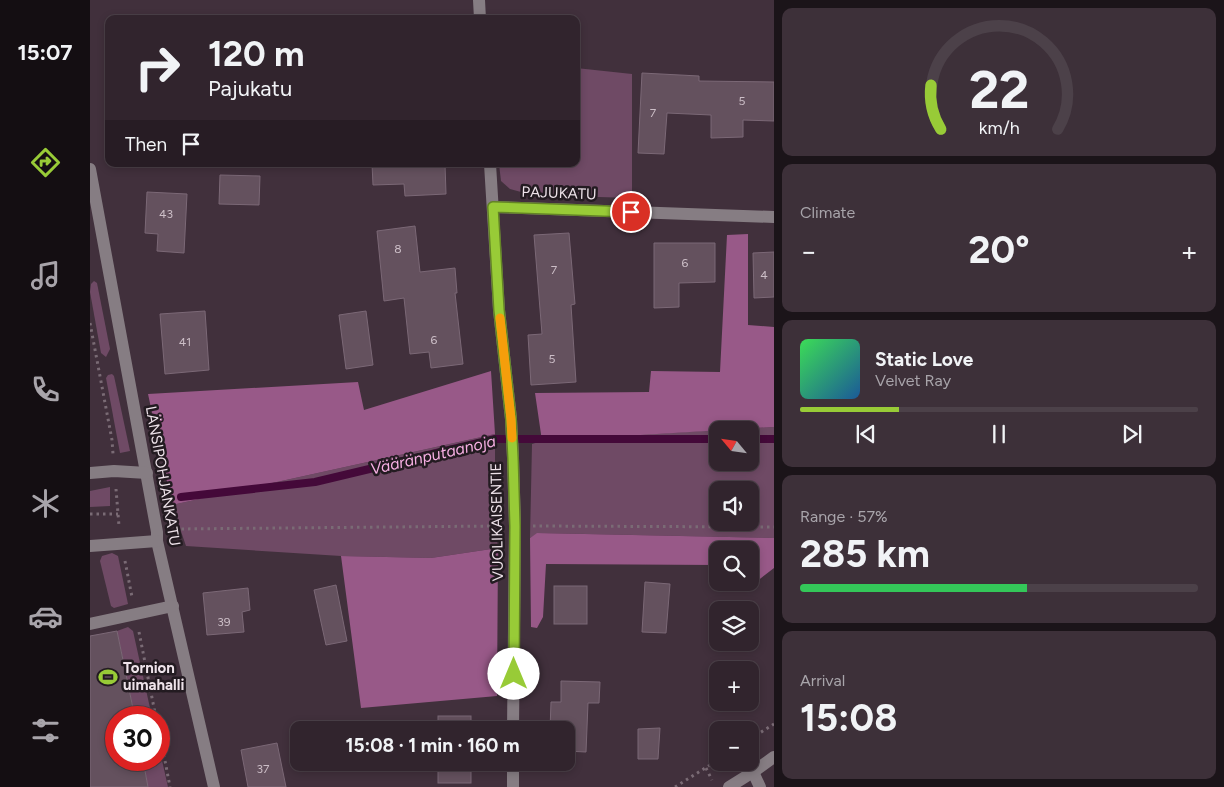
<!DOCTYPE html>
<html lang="en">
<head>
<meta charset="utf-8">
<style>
	body { margin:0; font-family:Figtree,sans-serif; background:#3d3039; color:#f1f3f6; height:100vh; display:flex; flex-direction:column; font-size:19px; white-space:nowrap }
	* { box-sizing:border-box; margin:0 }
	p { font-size:16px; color:#a8a4aa }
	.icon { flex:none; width:28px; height:28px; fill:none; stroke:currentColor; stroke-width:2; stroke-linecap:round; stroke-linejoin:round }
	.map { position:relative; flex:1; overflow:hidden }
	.drawer { display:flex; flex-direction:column; gap:8px; padding:8px; background:#1b1419; width:450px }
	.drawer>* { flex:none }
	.banner { position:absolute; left:15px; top:15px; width:475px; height:152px; border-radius:10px; box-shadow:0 2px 8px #0003,0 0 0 1px #4c4149; background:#31242d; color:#f1f3f6; overflow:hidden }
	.needle { width:32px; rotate:299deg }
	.fabs { position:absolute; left:619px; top:421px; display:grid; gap:10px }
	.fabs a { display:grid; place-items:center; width:50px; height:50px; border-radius:10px; background:#31242d; box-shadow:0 2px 8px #0003,0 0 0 1px #4c4149; font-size:25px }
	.speed { position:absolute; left:15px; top:706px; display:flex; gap:10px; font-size:25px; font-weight:700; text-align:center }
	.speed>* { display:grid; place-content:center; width:65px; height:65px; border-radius:50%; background:#31242d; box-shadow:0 2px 8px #0003,0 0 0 1px #4c4149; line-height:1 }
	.speed .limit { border:8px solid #d22; background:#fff; color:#111 }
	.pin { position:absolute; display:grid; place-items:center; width:42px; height:42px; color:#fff; margin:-21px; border:2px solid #fff; border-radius:50%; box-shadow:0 1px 5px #0007 }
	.me { position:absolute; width:55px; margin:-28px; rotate:0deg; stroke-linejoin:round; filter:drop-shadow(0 0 4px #0008) }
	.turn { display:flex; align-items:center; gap:18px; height:105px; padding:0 20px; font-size:22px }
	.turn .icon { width:65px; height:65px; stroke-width:2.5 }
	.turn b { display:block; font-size:35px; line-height:42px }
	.then { display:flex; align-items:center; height:48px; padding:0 20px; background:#0003; gap:10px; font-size:19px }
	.big { font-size:38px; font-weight:700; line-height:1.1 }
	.drawer .card { flex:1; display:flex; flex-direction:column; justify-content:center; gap:8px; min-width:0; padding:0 18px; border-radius:10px; background:#3d3039 }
	.drawer .dial { align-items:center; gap:0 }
	.dial svg { height:130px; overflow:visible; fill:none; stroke:#4c4149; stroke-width:7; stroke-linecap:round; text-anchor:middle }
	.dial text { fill:#f1f3f6; stroke:none }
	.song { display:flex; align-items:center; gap:15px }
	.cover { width:60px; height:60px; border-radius:8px; background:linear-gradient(135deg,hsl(130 70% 55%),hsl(210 70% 35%)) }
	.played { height:5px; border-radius:2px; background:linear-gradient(90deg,#98cb37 25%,#4c4149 25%) }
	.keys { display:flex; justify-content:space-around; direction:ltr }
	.heat { display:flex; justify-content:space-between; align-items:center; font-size:28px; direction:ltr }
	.charge { height:8px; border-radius:4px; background:linear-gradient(90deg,#34c759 57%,#4c4149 0) }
	.trip { position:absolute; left:200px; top:721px; width:285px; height:50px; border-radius:10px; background:#31242d; box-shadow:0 2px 8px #0003,0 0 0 1px #4c4149; font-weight:700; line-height:50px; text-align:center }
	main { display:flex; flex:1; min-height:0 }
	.tab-bar { display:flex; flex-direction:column; width:90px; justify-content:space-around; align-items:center; background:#140e12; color:#a8a4aa }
	.tab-bar .icon { width:35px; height:35px }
	.tab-bar .on { color:#98cb37 }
	.tab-bar b { font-size:22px; color:#f1f3f6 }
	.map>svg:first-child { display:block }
	.green { fill:#6f4a65; fill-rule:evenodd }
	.forest { fill:#985988 }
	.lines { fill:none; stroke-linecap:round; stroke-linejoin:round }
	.stream { stroke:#440939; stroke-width:8 }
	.building { fill:#64515e; stroke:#7b6876 }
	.path { stroke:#7a6b75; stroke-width:3; stroke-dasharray:2.5 4; stroke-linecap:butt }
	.minor { stroke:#867d83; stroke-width:12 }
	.route-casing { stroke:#638424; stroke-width:12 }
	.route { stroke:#98cb37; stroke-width:9 }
	.slow { stroke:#f59e0b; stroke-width:9 }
	.labels { text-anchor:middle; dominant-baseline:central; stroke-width:5; stroke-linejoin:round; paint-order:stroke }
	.number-label { font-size:12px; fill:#ccbec7 }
	.street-label { font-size:15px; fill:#eee3ea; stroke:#231b21 }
	.poi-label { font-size:15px; font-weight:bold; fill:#eee3ea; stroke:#231b21; text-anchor:start }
	.water-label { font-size:16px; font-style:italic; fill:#f8b0e4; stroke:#231b21 }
</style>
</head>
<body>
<main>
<nav class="tab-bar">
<b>15:07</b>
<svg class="icon on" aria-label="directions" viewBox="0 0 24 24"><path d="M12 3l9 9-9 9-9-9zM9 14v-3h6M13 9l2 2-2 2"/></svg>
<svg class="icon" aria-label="music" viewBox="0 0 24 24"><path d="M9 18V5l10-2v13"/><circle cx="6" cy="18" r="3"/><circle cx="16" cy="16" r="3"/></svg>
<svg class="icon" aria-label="phone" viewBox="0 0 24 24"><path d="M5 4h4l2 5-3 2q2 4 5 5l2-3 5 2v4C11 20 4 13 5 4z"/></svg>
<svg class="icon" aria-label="climate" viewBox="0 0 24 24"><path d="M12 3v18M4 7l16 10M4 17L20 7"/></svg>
<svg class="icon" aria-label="car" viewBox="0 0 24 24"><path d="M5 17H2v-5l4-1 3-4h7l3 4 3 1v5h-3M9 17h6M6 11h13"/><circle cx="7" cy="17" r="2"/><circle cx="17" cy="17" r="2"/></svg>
<svg class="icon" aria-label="filters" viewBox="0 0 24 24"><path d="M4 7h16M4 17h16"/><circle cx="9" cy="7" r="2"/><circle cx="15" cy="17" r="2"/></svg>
</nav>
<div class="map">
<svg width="684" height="787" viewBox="0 0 684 787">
	<rect width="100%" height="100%" fill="#41303c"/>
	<g class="green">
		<path d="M 486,68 L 542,74 L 542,198 L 442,195 L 420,189 L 411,181 L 409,164 L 486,164 Z"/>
		<path d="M 4,281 L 7,283 L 20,349 L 16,357 L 11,353 L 0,292 L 1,284 Z"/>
		<path d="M 22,374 L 24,376 L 40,451 L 30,453 L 16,378 L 18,375 Z"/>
		<path d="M 684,427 L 684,538 L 448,533 L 440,538 L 442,444 L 452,441 L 627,430 L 628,462 L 660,462 L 660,430 L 633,430 ZM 628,490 L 660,490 L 660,522 L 628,522 Z"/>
		<path d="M 405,434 L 405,469 L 410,510 L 403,511 L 408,548 L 341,558 L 251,556 L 96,546 L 82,505 Z"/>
		<path d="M 20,487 L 20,506 L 0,507 L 0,491 Z"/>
		<path d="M 22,553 L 28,556 L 38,604 L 24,608 L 21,606 L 10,561 L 12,556 Z"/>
		<path d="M 38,627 L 43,631 L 62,717 L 45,717 L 27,631 Z"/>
		<path d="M 69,747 L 78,787 L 58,787 L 53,760 L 69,760 Z"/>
	</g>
	<g class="forest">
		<path d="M 658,234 L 658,325 L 684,327 L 684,427 L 452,441 L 445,393 L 559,392 L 561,371 L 630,372 L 637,235 Z"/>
		<path d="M 401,371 L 405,434 L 82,505 L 58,394 L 268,382 L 274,410 Z"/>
		<path d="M 447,533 L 684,538 L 684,568 L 666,582 L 660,576 L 660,550 L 628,550 L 627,565 L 456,564 L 453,617 L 447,628 L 441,627 L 440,538 Z"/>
		<path d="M 408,548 L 407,696 L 271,708 L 251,556 L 341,558 Z"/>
	</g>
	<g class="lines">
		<g class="stream">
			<path d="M 660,439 L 684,439"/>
			<path d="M 91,497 L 225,482 L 405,439 L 628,439"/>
		</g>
	</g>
	<g class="building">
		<path d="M 552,73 L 609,76 L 609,81 L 684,82 L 684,121 L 653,120 L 653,137 L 621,138 L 621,115 L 577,113 L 574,154 L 548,153 Z"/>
		<path d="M 282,164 L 355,164 L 356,194 L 315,196 L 314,184 L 283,185 Z"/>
		<path d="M 130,175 L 170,176 L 169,205 L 129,204 Z"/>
		<path d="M 57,192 L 97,194 L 94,253 L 67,251 L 68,234 L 55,233 Z"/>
		<path d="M 325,226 L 330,272 L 365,268 L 367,293 L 365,293 L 373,364 L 341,368 L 339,352 L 320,354 L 314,298 L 294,301 L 287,231 Z"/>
		<path d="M 479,233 L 485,304 L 481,305 L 486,382 L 441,385 L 438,335 L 452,334 L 444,235 Z"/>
		<path d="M 564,243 L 625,243 L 625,282 L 589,283 L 589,307 L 564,308 Z"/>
		<path d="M 684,252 L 684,297 L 664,298 L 663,253 Z"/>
		<path d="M 115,311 L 119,370 L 75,374 L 70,314 Z"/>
		<path d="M 276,311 L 283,365 L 256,369 L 249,315 Z"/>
		<path d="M 555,582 L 580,584 L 576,633 L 552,632 Z"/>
		<path d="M 246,585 L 257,641 L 236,645 L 224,590 Z"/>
		<rect x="464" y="586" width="33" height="38"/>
		<path d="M 158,588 L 160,610 L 152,612 L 154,632 L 117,635 L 113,593 Z"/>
		<path d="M 27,631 L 45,718 L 26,718 L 26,760 L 53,760 L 58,787 L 0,787 L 0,636 Z"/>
		<path d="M 471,681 L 510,682 L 509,703 L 498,703 L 496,752 L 476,751 L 476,730 L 460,730 L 461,702 L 471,702 Z"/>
		<rect x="348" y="716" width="33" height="14"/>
		<path d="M 570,728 L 568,759 L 548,759 L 548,729 Z"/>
		<path d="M 187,743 L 196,787 L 158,787 L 151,750 Z"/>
		<rect x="348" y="762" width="33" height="21"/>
	</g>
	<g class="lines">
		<g class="path">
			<path d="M 0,323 L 22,440 L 23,454"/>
			<path d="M 26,489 L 29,526"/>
			<path d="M 0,514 L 28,514"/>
			<path d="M 443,526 L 684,527"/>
			<path d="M 85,529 L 407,526"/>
			<path d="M 35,561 L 42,597"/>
			<path d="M 49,632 L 66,718"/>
			<path d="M 69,729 L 80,787"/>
			<path d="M 660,739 L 684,724"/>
			<path d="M 616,768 L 622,780"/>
			<path d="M 585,787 L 628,760"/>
		</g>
		<g class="minor">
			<path d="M 389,0 L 390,19"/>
			<path d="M 400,164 L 409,310 L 421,419 L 423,458 L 425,526 L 423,730"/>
			<path d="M 0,169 L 67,532 L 67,541 L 124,787"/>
			<path d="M 403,207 L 684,217"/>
			<path d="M 0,473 L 24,471 L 57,473"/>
			<path d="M 0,546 L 67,541"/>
			<path d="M 0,624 L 83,606"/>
			<path d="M 423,762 L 423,787"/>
			<path d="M 663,772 L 670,787"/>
			<path d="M 639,787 L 663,772 L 684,757"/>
		</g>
	</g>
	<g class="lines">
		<g class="route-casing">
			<path id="route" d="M 424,674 L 425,526 L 423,458 L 421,419 L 409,310 L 403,207 L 541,212"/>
		</g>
		<use href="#route" class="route"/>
		<path class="slow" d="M 410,318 L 421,419 L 422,438"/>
	</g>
	<defs>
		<g id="stadium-bare" transform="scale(1.5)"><path d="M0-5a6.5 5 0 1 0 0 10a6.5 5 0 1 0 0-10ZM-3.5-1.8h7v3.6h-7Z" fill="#98cb37" stroke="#231b21" stroke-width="2.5" paint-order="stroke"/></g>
	</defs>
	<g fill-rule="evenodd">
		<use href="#stadium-bare" x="18" y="677"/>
	</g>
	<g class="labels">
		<g class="number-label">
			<text x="652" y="101">5</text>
			<text x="563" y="113">7</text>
			<text x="76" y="214">43</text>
			<text x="308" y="249">8</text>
			<text x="595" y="263">6</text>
			<text x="464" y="270">7</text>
			<text x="674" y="275">4</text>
			<text x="344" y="340">6</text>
			<text x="95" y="342">41</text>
			<text x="462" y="359">5</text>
			<text x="134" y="622">39</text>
			<text x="173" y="769">37</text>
		</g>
		<g class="street-label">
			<text transform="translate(469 193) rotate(2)">PAJUKATU</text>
			<text transform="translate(73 476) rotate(80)">LÄNSIPOHJANKATU</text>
			<text transform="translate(407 522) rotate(-91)">VUOLIKAISENTIE</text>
		</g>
		<g class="poi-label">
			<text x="33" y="668">Tornion<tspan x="33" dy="17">uimahalli</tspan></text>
		</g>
		<g class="water-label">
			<text transform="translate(343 455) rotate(-13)">Vääränputaanoja</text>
		</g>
	</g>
</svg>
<div class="fabs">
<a><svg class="needle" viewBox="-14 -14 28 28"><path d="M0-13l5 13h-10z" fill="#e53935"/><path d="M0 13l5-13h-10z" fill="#a8a4aa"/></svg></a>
<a><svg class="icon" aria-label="sound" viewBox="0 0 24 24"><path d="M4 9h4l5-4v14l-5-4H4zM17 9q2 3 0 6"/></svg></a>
<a><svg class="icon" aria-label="search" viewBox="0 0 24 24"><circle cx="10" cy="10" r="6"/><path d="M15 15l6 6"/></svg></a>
<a><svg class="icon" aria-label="layers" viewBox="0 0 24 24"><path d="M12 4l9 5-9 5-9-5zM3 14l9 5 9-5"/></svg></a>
<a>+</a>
<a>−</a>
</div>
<div class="speed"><div class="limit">30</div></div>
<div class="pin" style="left:541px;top:212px;background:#d93025"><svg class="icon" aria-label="arrive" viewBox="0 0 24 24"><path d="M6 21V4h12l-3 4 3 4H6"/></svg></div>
<svg class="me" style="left:424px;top:674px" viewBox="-20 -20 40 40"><circle r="19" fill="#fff"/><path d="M0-13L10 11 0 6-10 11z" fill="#98cb37"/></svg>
<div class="trip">15:08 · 1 min · 160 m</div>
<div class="banner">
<div class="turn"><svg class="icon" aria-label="right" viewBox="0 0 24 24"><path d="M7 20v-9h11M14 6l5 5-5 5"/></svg><div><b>120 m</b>Pajukatu</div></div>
<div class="then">Then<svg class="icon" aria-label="arrive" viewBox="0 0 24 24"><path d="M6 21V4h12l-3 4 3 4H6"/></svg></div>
</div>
</div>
<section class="drawer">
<div class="card dial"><svg viewBox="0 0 100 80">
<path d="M14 69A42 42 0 1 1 86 69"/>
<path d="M14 69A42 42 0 0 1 8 42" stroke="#98cb37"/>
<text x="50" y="56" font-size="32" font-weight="700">22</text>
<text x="50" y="72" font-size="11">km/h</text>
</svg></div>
<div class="card"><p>Climate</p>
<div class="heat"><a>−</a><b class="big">20°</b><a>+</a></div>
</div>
<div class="card">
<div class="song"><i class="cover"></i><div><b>Static Love</b><p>Velvet Ray</p></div></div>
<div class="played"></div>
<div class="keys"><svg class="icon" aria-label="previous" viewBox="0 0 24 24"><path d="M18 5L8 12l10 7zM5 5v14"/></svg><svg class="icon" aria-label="pause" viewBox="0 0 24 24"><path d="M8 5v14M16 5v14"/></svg><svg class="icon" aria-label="next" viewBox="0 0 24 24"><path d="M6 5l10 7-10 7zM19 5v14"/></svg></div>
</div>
<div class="card"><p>Range · 57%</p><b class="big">285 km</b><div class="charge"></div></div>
<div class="card"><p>Arrival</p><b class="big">15:08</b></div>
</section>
</main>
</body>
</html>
